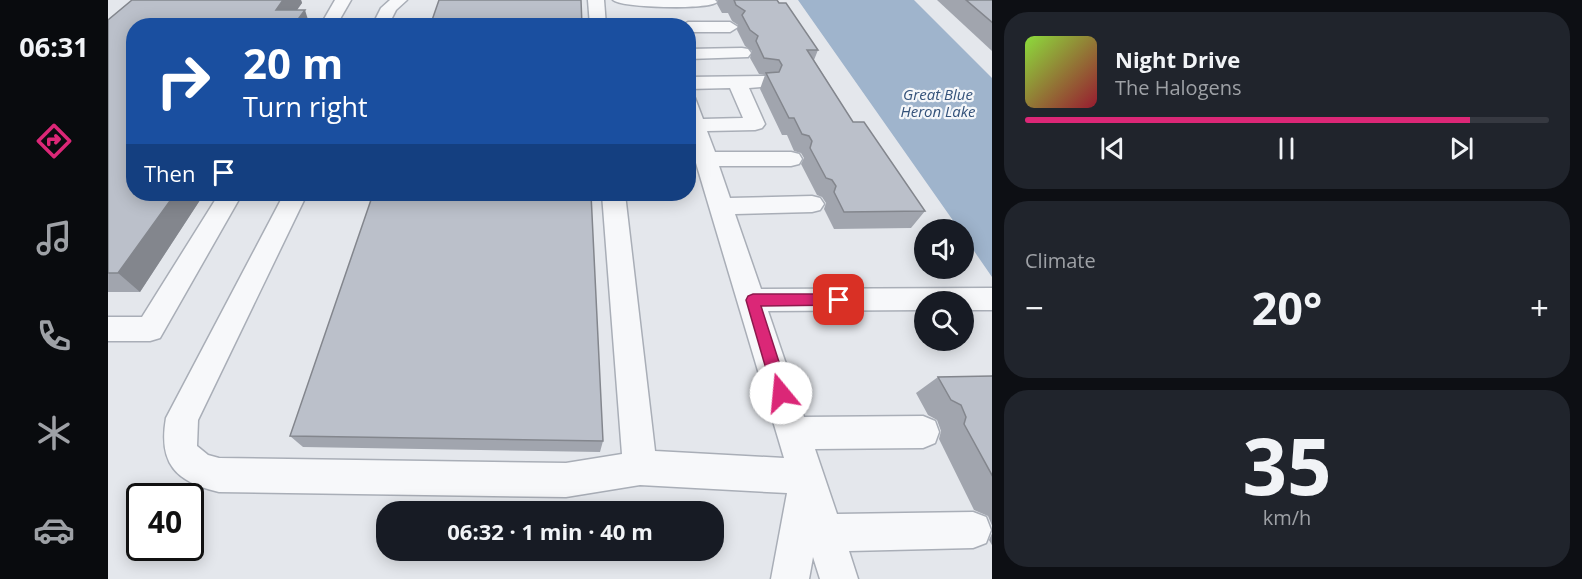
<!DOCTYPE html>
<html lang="en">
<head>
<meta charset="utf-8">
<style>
	body { margin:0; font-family:"Open Sans",sans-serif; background:#20242c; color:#f1f3f6; height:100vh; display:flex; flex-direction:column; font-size:22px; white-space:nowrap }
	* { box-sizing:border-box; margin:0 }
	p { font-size:20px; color:#9ea1a6 }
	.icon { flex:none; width:33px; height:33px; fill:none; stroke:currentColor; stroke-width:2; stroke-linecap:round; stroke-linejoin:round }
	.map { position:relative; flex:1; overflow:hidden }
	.sheet { display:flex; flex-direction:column; gap:12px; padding:12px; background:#0d0f14; width:590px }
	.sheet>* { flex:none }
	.banner { position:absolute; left:18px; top:18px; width:570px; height:183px; border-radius:24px; box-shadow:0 3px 15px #0003; background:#1a4fa0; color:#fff; overflow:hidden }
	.buttons { position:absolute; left:806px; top:219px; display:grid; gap:12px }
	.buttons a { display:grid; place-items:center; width:60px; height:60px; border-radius:50%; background:#171b24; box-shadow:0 3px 15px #0003; font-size:30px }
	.speed { position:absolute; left:18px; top:483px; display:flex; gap:12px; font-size:30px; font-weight:700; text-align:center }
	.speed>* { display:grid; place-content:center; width:78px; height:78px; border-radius:50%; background:#171b24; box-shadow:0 3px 15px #0003; line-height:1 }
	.speed .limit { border:3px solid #111; border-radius:9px; background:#fff; color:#111 }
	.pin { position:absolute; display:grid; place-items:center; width:51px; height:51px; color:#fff; margin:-26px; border-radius:12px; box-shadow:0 3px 9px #0006 }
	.me { position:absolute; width:66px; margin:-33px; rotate:343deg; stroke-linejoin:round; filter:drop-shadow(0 0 4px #0008) }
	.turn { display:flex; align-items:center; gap:21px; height:126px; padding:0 18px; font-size:27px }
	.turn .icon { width:78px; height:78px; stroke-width:2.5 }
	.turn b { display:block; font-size:42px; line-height:51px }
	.then { display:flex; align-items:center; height:57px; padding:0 18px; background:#0003; gap:12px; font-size:22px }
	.big { font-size:45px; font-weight:700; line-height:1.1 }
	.sheet .card { flex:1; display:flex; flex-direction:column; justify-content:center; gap:9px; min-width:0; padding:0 21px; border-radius:24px; background:#20242c }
	.sheet .dial { align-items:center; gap:0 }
	.dial b { font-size:78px; line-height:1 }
	.song { display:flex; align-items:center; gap:18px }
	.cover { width:72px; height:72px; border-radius:9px; background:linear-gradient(135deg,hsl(90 70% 55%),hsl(350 70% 35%)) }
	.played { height:6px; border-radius:3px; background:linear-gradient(90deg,#db2777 85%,#363941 85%) }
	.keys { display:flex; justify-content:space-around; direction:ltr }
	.heat { display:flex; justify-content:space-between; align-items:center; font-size:33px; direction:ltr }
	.trip { position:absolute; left:268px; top:501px; width:348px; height:60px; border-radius:24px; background:#171b24; box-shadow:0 3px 15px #0003; font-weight:700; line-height:60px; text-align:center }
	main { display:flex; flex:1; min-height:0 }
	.tab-bar { display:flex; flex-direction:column; width:108px; justify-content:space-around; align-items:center; background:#090b0e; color:#9ea1a6 }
	.tab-bar .icon { width:42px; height:42px }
	.tab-bar .current { color:#db2777 }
	.tab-bar b { font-size:27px; color:#f1f3f6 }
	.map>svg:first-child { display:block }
	.water { fill:#9fb4cc }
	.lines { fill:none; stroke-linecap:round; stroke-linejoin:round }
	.minor-casing { stroke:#a9aeb7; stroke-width:3 }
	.minor { fill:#f7f8fa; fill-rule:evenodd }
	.wall { fill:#a1a5ae }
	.shaded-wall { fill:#83868d }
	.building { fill:#bbc0ca; stroke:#83868d; stroke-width:1.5 }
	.route { fill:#db2777; stroke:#8e194d; stroke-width:1.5 }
	.labels { text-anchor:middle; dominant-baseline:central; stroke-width:4.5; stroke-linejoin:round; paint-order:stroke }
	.far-water-label { font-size:15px; font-style:italic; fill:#34527a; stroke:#f4f6f9 }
</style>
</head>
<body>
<main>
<nav class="tab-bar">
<b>06:31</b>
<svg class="icon current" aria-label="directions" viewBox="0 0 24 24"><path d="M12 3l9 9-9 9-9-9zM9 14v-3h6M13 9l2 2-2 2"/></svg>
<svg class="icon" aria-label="music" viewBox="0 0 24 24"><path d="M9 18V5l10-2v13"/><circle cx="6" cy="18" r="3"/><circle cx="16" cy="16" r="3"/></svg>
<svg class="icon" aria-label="phone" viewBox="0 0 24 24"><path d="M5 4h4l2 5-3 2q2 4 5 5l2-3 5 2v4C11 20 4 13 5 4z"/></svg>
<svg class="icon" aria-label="climate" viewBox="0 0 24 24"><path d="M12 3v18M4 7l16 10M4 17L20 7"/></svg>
<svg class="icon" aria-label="car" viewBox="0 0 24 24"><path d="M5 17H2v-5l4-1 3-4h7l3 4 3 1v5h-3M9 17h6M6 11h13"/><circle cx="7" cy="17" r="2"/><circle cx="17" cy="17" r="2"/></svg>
</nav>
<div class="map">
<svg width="885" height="579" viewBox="0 0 885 579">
	<rect width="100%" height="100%" fill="#e4e7ec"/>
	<path class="water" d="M 690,0 L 806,0 L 884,78 L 884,277 L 855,235 L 855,230 L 851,229 Z"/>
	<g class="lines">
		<g class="minor-casing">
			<g id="minor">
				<path d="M 227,0 L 243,0 L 228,26 L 212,26 Z"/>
				<path d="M 282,0 L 299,0 L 288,10 L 280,26 L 264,26 L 273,8 Z"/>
				<path d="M 480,0 L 496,0 L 498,26 L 482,26 Z"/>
				<path d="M 505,0 L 607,0 L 609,2 C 601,10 513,8 505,0 Z"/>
				<path d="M 580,22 L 622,22 L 630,27 L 622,32 L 580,32 L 580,26 L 573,26 Z"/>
				<path d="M 634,48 L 640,49 L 643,53 L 640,57 L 580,59 L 580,49 Z"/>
				<path d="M 657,76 L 664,78 L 666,82 L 664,86 L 641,88 L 657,124 L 654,128 L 647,130 L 599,131 L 607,152 L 683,152 L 691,154 L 694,159 L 691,164 L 683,166 L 611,166 L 622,198 L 704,196 L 712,198 L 716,204 L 712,210 L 704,212 L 627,214 L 653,289 L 885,288 L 885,310 L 855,310 L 855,302 L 816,302 L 816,310 L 660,311 L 696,417 L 815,416 L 827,421 L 831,432 L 827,443 L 815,448 L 707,449 L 729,514 L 865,512 L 878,517 L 883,530 L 878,543 L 865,548 L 741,551 L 750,579 L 712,579 L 705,557 L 701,579 L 663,579 L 679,493 L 532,485 L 458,497 L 111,492 C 68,482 50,464 58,418 L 176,194 L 199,194 L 90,420 L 89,446 L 100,455 L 111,458 L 458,463 L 514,454 L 494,194 L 517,194 L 547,451 L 676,458 L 580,136 L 580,96 L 587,98 L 595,119 L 635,118 L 622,88 L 580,89 L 580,77 Z"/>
				<path d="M 111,194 L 134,194 L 52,338 L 42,341 L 0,341 L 0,317 L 34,317 Z"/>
			</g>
		</g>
		<use href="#minor" class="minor"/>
	</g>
	<g class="wall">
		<path d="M 24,0 L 193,0 L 194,3 L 26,194 L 96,194 L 32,292 L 0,292 L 0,20 Z"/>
		<path d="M 609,0 L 669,0 L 710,50 L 706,60 L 745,122 L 817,211 L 803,228 L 726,229 L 716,209 L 718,203 L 714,197 L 709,195 L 693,164 L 696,158 L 693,153 L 686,151 L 679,135 L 674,135 L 652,89 L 657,75 L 651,74 L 642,58 L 644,51 L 637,46 L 629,30 L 630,25 L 624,21 L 620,13 L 614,13 L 609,4 L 610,1 Z"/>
		<path d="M 829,0 L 885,0 L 885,52 Z"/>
		<path d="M 885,376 L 885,528 L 880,516 L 866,510 L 831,439 L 833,431 L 829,420 L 820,415 L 808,393 L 830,377 Z"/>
		<path d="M 182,436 L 495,441 L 492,452 L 195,447 Z"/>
		<path d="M 885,531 L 885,547 L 881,540 Z"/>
	</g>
	<g class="shaded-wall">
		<path d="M 175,0 L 193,0 L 194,3 L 178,26 L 168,10 Z"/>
		<path d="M 197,10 L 202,26 L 185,26 Z"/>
		<path d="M 67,194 L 96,194 L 32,292 L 10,273 Z"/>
	</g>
	<g class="building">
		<path d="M 24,0 L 175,0 L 168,10 L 197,10 L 185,26 L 26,26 L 26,194 L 67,194 L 10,273 L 0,273 L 0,20 Z"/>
		<path d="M 331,0 L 473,0 L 474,26 L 322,26 Z"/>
		<path d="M 626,0 L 669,0 L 671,3 L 678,3 L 710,50 L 699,50 L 745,122 L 756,122 L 817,211 L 736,212 L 726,192 L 728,186 L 724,180 L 718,178 L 702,148 L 704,141 L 701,136 L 694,134 L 686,118 L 681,118 L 658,73 L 671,72 L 674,65 L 671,60 L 656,58 L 648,41 L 650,36 L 642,30 L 634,15 L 637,11 L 628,5 Z"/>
		<path d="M 858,0 L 885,0 L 885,23 Z"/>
		<path d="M 265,194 L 483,194 L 495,441 L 182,436 Z"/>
		<path d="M 885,376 L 885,477 L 856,424 L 858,417 L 853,405 L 843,400 L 830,377 Z"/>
	</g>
	<path class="route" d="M 645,294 L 731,294 L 736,296 L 738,300 L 736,304 L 731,305 L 653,306 L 681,393 L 679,398 L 673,400 L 668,398 L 665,393 L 638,300 L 640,296 Z"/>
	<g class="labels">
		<g class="far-water-label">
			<text x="830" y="94">Great Blue<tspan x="830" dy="17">Heron Lake</tspan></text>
		</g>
	</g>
</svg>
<div class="buttons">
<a><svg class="icon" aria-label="sound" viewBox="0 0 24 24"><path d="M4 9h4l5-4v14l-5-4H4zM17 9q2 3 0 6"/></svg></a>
<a><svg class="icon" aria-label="search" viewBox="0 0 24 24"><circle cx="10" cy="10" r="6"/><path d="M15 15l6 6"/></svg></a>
</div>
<div class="speed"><div class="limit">40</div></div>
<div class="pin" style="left:731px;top:300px;background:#d93025"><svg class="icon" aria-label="arrive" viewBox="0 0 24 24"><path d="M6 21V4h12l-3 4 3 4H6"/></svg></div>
<svg class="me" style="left:673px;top:393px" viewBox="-20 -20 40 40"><circle r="19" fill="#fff"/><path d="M0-13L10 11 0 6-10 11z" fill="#db2777"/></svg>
<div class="trip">06:32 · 1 min · 40 m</div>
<div class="banner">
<div class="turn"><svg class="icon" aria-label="right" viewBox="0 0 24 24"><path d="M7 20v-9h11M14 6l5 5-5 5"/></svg><div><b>20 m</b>Turn right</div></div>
<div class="then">Then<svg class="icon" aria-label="arrive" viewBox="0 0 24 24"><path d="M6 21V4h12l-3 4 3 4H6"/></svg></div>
</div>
</div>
<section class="sheet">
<div class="card">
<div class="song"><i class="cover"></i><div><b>Night Drive</b><p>The Halogens</p></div></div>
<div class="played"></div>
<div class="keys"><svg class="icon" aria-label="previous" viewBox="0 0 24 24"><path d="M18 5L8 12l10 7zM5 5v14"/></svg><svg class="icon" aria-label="pause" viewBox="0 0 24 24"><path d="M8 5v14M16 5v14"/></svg><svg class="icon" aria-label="next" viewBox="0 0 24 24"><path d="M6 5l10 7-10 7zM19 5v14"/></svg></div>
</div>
<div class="card"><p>Climate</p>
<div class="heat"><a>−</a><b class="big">20°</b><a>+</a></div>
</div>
<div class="card dial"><b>35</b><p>km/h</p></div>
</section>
</main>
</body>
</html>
